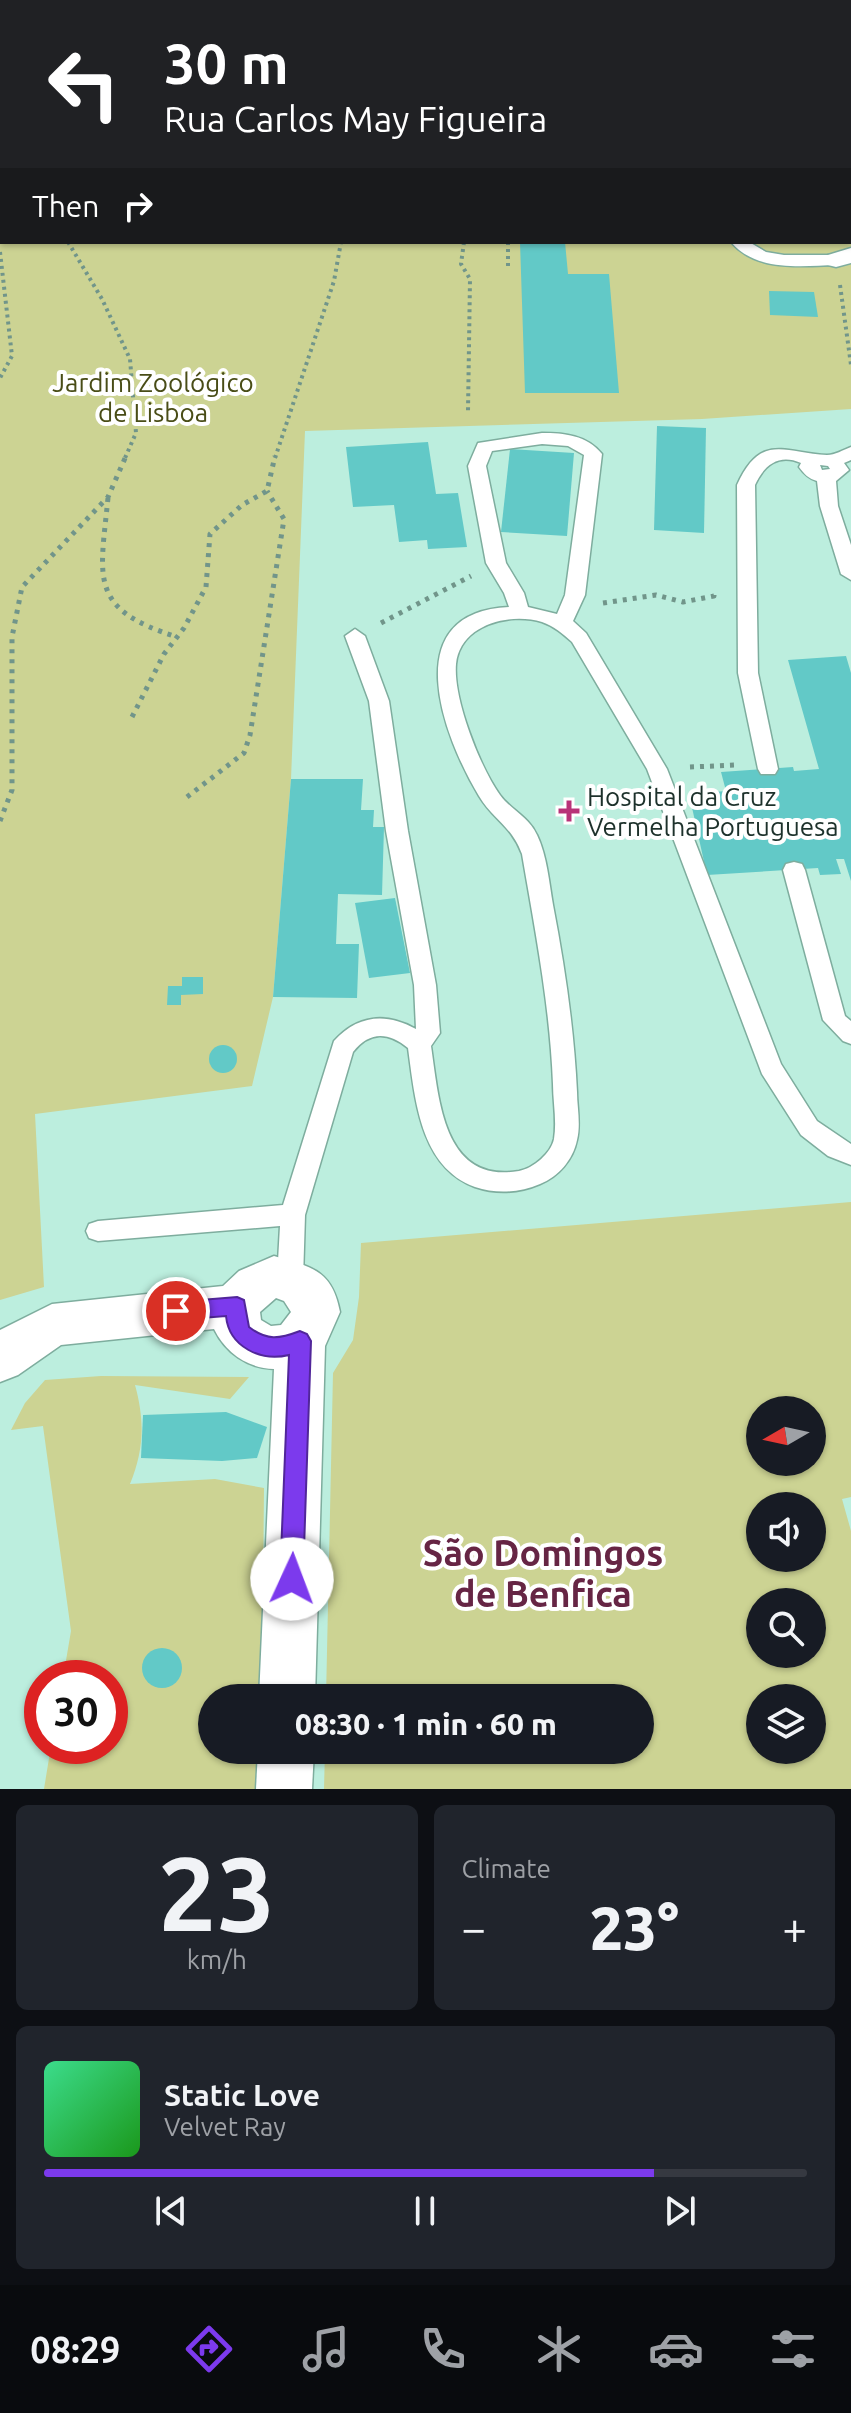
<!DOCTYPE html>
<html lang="en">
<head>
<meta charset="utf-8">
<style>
	body { margin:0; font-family:Ubuntu,sans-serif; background:#20242c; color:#f1f3f6; height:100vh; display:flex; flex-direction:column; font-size:30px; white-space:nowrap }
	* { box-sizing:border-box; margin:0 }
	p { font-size:26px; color:#9ea1a6 }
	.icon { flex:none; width:44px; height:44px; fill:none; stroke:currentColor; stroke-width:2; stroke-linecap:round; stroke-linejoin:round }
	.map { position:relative; height:1789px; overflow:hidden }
	.drawer { display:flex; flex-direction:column; gap:16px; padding:16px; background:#0d0f14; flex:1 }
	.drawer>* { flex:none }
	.top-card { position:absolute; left:0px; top:0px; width:852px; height:244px; box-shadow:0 2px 6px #0004; background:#202124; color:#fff; overflow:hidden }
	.needle { width:52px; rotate:261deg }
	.tools { position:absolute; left:746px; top:1396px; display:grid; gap:16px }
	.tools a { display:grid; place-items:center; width:80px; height:80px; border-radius:50%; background:#171b24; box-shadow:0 2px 6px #0004; font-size:40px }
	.speed { position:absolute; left:24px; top:1660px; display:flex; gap:16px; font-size:40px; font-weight:700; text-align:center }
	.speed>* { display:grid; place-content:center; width:104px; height:104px; border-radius:50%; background:#171b24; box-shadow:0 2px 6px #0004; line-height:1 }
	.speed .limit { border:12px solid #d22; background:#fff; color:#111 }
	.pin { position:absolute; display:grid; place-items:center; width:68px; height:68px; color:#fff; margin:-34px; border:4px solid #fff; border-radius:50%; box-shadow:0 2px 8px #0007 }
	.me { position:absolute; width:88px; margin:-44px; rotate:2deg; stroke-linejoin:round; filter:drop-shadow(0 0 6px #0008) }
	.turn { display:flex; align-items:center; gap:28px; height:168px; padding:0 32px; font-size:36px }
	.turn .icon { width:104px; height:104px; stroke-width:2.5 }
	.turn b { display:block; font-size:56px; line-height:68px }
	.then { display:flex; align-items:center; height:76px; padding:0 32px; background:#0003; gap:16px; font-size:30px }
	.big { font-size:60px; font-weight:800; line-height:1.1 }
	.drawer .widget { flex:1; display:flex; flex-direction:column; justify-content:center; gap:12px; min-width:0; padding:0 28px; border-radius:12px; background:#20242c }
	.drawer .dial { align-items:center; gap:0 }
	.dial b { font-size:104px; line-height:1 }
	.song { display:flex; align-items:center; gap:24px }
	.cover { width:96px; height:96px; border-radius:12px; background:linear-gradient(135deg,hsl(150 70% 55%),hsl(120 70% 35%)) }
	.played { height:8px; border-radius:4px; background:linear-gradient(90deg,#7c3aed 80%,#363941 80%) }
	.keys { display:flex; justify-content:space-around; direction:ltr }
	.heat { display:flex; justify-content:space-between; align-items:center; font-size:44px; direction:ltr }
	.drawer .tiles { flex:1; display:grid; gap:16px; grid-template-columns:1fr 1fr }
	.widget:last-child { grid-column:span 2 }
	.trip { position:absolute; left:198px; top:1684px; width:456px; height:80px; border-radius:40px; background:#171b24; box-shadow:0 2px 6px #0004; font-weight:800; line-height:80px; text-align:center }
	.tab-bar { display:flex; height:128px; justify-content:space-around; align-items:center; background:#090b0e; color:#9ea1a6 }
	.tab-bar .icon { width:56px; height:56px }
	.tab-bar .current { color:#7c3aed }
	.tab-bar b { font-size:36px; color:#f1f3f6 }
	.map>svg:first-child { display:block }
	.green { fill:#ccd393; fill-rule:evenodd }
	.forest { fill:#a8b067 }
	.building { fill:#62c9c7 }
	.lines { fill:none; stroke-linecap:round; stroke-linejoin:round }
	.service-casing { stroke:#7ead9e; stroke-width:3 }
	.pedestrian-casing { stroke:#7ead9e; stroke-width:3 }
	.minor-casing { stroke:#7ead9e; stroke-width:3 }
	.path-far1 { stroke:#71958a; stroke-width:4; stroke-dasharray:3 4; stroke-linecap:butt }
	.path { stroke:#71958a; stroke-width:5; stroke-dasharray:4 6; stroke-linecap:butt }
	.service { fill:#fff; fill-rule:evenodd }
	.pedestrian { fill:#fff; fill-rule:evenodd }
	.minor { fill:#fff; fill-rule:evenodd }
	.route { fill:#7c3aed; stroke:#51269a; stroke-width:2 }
	.poi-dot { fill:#b83378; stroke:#fff; stroke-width:3 }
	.labels { text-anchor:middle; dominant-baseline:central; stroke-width:8; stroke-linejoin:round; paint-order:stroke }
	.park-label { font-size:26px; fill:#494d17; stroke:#fff }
	.poi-label { font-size:26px; fill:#1d312b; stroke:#fff; text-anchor:start }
	.near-quarter-label { font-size:36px; font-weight:bold; fill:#662544; stroke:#fff }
</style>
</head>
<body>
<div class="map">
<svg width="851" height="1789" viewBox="0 0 851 1789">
	<rect width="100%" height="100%" fill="#bceede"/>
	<g class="green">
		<path d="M 0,0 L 851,0 L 851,409 L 702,419 L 305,431 L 291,779 L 273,997 L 252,1086 L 35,1114 L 44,1287 L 0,1300 ZM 2,2 L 850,2 L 850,242 L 2,242 Z"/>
		<path d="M 851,1202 L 851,1497 L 842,1499 L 851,1531 L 851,1789 L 324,1789 L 325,1750 L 640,1750 L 640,1698 L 326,1698 L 333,1373 L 353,1340 L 359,1297 L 361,1243 ZM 812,1410 L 812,1462 L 760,1462 L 760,1410 ZM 812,1506 L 812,1558 L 760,1558 L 760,1506 ZM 812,1602 L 812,1654 L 760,1654 L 760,1602 ZM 812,1698 L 812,1750 L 760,1750 L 760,1698 Z"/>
		<path d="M 101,1376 L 249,1377 L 230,1399 L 135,1385 C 145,1421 144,1450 130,1484 L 215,1479 L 264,1488 L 262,1698 L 212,1698 L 212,1750 L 262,1750 L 262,1789 L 44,1789 L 51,1746 L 110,1746 L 110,1678 L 63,1678 L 71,1631 L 43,1426 L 11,1430 L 25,1403 L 45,1380 Z"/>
	</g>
	<path class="forest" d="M 197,0 L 513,0 L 194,2 Z"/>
	<g class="building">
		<path d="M 520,242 L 565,242 L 568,274 L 609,274 L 619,393 L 525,393 Z"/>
		<path d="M 769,291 L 814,292 L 818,317 L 770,315 Z"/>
		<path d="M 657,426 L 706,428 L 704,533 L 654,530 Z"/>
		<path d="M 428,442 L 436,494 L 458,493 L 467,547 L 428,549 L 427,540 L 399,542 L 394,505 L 353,507 L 346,447 Z"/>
		<path d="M 510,449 L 574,453 L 567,536 L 501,532 Z"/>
		<path d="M 846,656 L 851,673 L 851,881 L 844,859 L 836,859 L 841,874 L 820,875 L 818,868 L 707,875 L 689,794 L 726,791 L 721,772 L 793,767 L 794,771 L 819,769 L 788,660 Z"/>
		<path d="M 291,779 L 363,779 L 361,810 L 374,810 L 373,827 L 384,827 L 382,895 L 338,894 L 336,944 L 359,944 L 357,998 L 273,997 Z"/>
		<path d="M 395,898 L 410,973 L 369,978 L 355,903 Z"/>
		<path d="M 182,977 L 203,977 L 203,994 L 181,995 L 181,1005 L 167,1005 L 168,986 L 182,986 Z"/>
		<circle cx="223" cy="1059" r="14"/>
		<path d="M 226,1412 L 267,1427 L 257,1458 L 222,1461 L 141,1458 L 143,1415 Z"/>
		<circle cx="162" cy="1668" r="20"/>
	</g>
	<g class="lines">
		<g class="service-casing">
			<g id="service">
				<path d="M 731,242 L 749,242 L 766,252 L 784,255 L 836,255 L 844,260 L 836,265 C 801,266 756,272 731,242 Z"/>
				<path d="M 542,433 C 564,433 587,435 602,454 L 585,595 L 573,621 L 586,633 L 667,769 L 781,1064 L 817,1121 L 851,1144 L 851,1165 L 828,1156 L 801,1135 L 762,1074 L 647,769 L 572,642 C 563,634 554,626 542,622 C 509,612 460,625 456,664 C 453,699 480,767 500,795 C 511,810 529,817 537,835 C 547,856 549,882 553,905 C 565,967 574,1029 577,1092 C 577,1107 581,1124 577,1140 C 573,1160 558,1177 540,1184 C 519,1193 496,1194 475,1187 C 420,1167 415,1099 408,1048 C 388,1032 370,1031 353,1052 L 305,1215 L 303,1279 L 299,1287 L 290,1290 L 281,1287 L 277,1279 L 280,1226 L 98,1241 L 89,1238 L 86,1231 L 89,1224 L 98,1221 L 283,1205 L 334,1041 C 357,1015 386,1012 416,1029 L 414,985 L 386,831 L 369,701 L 345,636 L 355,629 L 365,636 L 389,701 L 408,831 L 436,985 L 440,1033 L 431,1046 C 439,1100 443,1184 519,1171 C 534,1168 551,1153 554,1139 C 557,1121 553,1102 553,1084 C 550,1006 535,930 522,854 C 511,825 494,821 479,796 C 443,736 396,612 509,607 L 504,593 L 486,563 L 468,466 L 478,443 ZM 542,444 L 568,446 L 584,455 L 565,595 L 557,614 L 528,607 L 524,593 L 506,563 L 486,466 L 492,451 Z"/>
				<path d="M 851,447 L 851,460 L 844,463 L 849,470 L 836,481 L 838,506 L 851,545 L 851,580 L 841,574 L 820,506 L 817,481 C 809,479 804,474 799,467 L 801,463 C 779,453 764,465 755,485 L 758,673 L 778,769 L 775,774 L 761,774 L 758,769 L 738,673 L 737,485 C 761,432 784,453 827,455 C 835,455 843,450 851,447 ZM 820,465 L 828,466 L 830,469 L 822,470 Z"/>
				<path d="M 794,862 L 802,864 L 805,870 L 845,1016 L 851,1021 L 851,1044 L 843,1041 L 823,1020 L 783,870 L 786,864 Z"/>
			</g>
		</g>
		<g class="pedestrian-casing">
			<g id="pedestrian">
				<path d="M 851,1 L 851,13 L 850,13 L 850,2 L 845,2 Z"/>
				<path d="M 850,88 L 851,89 L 851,104 L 850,103 Z"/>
				<path d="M 851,248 L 851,263 L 836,267 L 828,265 L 824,260 L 828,255 Z"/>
			</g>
		</g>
		<g class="minor-casing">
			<g id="minor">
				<path d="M 159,0 L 190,0 L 157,2 Z"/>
				<rect x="0" y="53" width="2" height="16"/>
				<path d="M 274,1256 C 312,1267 332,1270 340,1312 L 325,1346 L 315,1698 L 259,1698 L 274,1369 C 247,1368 226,1353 214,1329 L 61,1345 L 18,1375 L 0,1382 L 0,1330 L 52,1304 L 223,1286 L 239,1271 ZM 276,1298 L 284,1301 L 291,1312 L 281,1325 L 271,1326 L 261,1320 L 260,1312 Z"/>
				<path d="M 258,1750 L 314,1750 L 312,1789 L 256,1789 Z"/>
			</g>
		</g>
		<g class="path-far1">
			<path d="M 0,187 L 2,177"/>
			<path d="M 68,242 L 102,299 L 130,359 L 136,433 L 125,458"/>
			<path d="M 464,242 L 461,264 L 470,279 L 468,411"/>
			<path d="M 508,242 L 508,267"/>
			<path d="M 0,252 L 12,356 L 0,378"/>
			<path d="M 840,285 L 851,365"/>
			<path d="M 275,458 L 334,281 L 341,242"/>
		</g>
		<g class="path">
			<path d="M 108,498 C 100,579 88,609 177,637"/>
			<path d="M 603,603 L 656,595 L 683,602 L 714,596 L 714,590"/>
			<path d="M 381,623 L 471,576"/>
			<path d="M 132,717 L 164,654 L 184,628 L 206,587 L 210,534 L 242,505 L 267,491 L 275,456"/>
			<path d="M 690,767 L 736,765"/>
			<path d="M 187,797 L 244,753 L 250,735 L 284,519 L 267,491"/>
			<path d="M 0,821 L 12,790 L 12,637 L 22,587 L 108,497 L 126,456"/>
		</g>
		<use href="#service" class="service"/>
		<use href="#pedestrian" class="pedestrian"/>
		<use href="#minor" class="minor"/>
	</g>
	<path class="route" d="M 237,1297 L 244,1300 L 249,1327 C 267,1341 279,1339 300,1331 L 307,1334 L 311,1341 L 303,1579 L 300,1587 L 292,1590 L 283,1587 L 280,1579 L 289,1355 C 261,1362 229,1347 226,1316 L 176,1320 L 168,1318 L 165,1311 L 168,1305 L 176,1302 Z"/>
	<path class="poi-dot" d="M565 799h8v8h8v8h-8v8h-8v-8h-8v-8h8z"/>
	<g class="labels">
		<g class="park-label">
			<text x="153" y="382">Jardim Zoológico<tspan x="153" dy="30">de Lisboa</tspan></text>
		</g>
		<g class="poi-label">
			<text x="587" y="796">Hospital da Cruz<tspan x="587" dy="30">Vermelha Portuguesa</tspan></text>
		</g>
		<g class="near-quarter-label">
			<text x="543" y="1552">São Domingos<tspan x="543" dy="41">de Benfica</tspan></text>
		</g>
	</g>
</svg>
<div class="tools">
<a><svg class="needle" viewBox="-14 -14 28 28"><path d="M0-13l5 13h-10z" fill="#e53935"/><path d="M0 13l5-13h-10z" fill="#9ea1a6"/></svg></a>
<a><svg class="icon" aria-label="sound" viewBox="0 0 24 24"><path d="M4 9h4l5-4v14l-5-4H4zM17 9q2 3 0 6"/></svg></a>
<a><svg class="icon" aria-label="search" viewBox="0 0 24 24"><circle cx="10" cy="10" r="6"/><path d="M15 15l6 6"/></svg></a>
<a><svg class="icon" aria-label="layers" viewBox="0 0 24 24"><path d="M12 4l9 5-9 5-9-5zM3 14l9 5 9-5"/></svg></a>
</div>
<div class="speed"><div class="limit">30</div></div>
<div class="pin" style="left:176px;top:1311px;background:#d93025"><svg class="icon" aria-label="arrive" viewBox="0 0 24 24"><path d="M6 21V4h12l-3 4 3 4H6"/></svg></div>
<svg class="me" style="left:292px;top:1579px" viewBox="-20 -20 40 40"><circle r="19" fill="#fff"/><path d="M0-13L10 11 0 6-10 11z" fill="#7c3aed"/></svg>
<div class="trip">08:30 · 1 min · 60 m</div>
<div class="top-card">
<div class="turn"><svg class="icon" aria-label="left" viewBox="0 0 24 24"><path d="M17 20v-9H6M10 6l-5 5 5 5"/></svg><div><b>30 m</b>Rua Carlos May Figueira</div></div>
<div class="then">Then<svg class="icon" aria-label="right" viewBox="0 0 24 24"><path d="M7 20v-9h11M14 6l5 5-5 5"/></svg></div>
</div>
</div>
<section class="drawer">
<div class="tiles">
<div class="widget dial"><b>23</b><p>km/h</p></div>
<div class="widget"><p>Climate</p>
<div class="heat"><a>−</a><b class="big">23°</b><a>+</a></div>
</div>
<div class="widget">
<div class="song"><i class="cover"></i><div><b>Static Love</b><p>Velvet Ray</p></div></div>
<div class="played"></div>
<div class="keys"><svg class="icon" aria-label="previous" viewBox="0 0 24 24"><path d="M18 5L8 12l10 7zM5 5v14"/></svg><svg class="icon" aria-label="pause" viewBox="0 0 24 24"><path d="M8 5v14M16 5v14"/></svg><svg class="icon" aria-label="next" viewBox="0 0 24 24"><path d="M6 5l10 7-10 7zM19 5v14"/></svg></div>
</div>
</div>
</section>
<nav class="tab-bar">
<b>08:29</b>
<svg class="icon current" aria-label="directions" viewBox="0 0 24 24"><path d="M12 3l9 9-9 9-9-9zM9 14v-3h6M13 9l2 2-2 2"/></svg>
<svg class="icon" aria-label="music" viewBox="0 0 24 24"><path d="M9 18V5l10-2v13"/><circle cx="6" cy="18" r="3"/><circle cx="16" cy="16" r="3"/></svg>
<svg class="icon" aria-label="phone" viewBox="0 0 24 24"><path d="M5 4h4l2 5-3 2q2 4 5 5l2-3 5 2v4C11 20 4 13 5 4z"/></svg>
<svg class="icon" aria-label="climate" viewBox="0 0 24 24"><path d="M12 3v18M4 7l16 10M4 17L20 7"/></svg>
<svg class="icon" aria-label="car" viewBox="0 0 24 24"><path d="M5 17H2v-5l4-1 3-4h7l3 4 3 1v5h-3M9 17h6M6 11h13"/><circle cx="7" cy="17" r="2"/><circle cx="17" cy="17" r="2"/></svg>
<svg class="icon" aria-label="filters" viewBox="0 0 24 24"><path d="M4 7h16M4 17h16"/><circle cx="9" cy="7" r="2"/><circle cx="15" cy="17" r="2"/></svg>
</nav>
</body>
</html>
